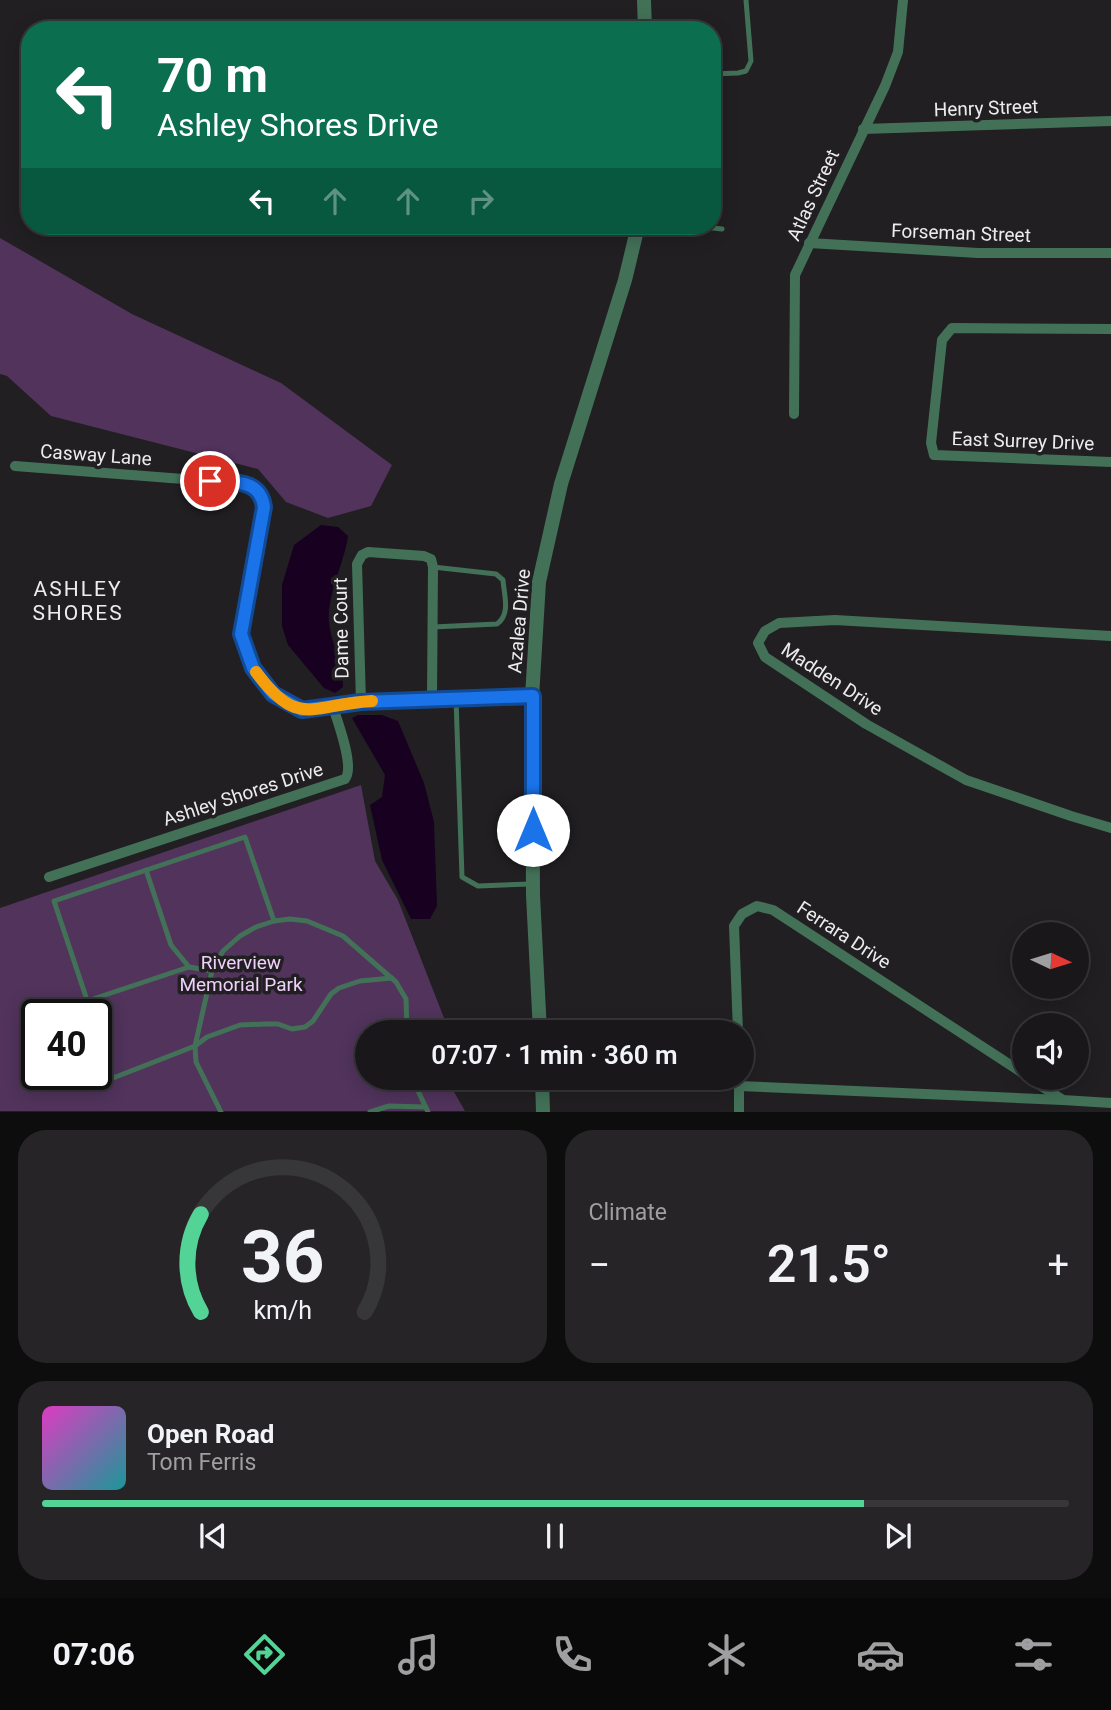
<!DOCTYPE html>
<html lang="en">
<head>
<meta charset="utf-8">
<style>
	body { margin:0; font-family:Roboto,sans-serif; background:#262427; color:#f1f3f6; height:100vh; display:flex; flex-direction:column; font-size:26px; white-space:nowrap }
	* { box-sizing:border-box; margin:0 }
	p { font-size:23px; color:#9f9fa2 }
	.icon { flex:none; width:38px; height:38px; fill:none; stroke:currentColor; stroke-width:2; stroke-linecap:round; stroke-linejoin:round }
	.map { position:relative; height:1112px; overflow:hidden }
	.panel { display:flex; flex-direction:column; gap:18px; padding:18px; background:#0e0d0e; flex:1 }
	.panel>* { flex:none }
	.banner { position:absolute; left:21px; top:21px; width:700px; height:214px; border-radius:28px; box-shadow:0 4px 18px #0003,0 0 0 2px #373639; background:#0b6e4f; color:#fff; overflow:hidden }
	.needle { width:46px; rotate:94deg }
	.fabs { position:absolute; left:1012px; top:922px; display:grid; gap:14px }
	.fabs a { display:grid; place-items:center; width:77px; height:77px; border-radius:50%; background:#19171a; box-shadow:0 4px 18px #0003,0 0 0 2px #373639; font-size:35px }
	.speed { position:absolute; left:21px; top:999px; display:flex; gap:14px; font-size:35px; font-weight:700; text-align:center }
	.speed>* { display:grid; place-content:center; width:91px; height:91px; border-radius:50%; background:#19171a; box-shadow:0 4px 18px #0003,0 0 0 2px #373639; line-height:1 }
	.speed .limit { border:4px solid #111; border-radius:10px; background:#fff; color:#111 }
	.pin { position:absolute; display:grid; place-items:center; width:60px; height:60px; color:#fff; margin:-30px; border:4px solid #fff; border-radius:50%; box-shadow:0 2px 7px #0007 }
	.me { position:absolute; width:77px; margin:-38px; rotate:0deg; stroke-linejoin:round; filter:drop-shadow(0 0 5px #0008) }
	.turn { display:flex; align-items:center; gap:24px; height:147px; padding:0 21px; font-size:32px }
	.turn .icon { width:91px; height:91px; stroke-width:2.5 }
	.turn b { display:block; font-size:49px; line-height:60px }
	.lanes { display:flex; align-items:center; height:66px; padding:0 21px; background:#0003; justify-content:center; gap:35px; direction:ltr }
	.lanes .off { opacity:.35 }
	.big { font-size:52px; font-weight:600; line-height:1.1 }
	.panel .card { flex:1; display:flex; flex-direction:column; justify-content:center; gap:10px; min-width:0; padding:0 24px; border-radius:28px; background:#262427 }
	.panel .dial { align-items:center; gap:0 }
	.dial svg { height:182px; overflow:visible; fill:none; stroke:#373639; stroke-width:7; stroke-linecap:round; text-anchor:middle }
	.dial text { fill:#f1f3f6; stroke:none }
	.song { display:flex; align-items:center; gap:21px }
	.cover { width:84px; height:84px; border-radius:10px; background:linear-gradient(135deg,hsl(310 70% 55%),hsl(180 70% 35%)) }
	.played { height:7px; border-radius:4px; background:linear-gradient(90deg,#53d396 80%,#373639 80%) }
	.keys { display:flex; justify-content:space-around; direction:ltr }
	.heat { display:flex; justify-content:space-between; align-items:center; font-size:38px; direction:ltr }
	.panel .tiles { flex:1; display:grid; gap:18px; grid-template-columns:1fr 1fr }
	.card:last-child { grid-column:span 2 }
	.trip { position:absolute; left:355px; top:1020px; width:399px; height:70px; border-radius:35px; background:#19171a; box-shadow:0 4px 18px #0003,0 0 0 2px #373639; font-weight:600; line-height:70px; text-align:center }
	.menu { display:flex; height:112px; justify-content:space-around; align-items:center; background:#0a090a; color:#9f9fa2 }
	.menu .icon { width:49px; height:49px }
	.menu .on { color:#53d396 }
	.menu b { font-size:32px; color:#f1f3f6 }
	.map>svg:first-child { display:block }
	.green { fill:#51335c; fill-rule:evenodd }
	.water { fill:#170020 }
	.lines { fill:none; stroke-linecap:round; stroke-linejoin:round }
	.service { stroke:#437158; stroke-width:5 }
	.minor { stroke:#437158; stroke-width:10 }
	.tertiary { stroke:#437158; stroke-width:14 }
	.route-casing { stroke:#114b97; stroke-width:18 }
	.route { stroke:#1a73e8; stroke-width:12 }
	.slow { stroke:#f59e0b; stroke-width:12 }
	.labels { text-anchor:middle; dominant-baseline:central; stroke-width:7; stroke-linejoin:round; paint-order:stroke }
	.street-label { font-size:19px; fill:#ecebed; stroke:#211f22 }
	.park-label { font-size:19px; fill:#f0d1fc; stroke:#211f22 }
	.neighbourhood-label { font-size:21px; letter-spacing:2px; fill:#ecebed; stroke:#211f22 }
</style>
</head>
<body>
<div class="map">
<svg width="1111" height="1112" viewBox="0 0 1111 1112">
	<rect width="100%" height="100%" fill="#211f22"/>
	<g class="green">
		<path d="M 0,238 L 132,314 L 281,383 L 392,465 L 371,506 L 328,518 L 286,502 L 258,469 L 51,416 L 7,376 L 0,374 Z"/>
		<path d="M 361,785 L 375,861 L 398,900 L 444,1018 L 443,1032 L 368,1032 L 368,1078 L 446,1078 L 465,1111 L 0,1111 L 0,908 ZM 37,1015 L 96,1015 L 96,1074 L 37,1074 Z"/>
	</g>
	<g class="water">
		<path d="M 321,525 L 338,527 L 348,536 C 344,564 327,594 329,622 C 331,645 343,661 343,687 L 335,693 L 324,688 L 288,645 L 282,626 L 282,585 L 294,545 Z"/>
		<path d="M 358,715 L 382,715 L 398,721 L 424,783 L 434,822 L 437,906 L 430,919 L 411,919 L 382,860 L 370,805 L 382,797 L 385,775 L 352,718 Z"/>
	</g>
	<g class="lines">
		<g class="service">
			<path d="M 712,74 L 738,73 L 746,71 L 751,61 L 746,0"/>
			<path d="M 695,226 L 722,229"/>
			<path d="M 433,627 L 497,624 C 511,614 504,595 503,580 L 496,574 L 433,567"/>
			<path d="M 456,699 L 462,877 L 478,886 L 530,884"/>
			<path d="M 146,870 L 171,945 L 189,967"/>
			<path d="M 87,1001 L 189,967 L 212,971"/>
			<path d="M 92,1015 L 54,901 L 245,837 L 274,921"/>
			<path d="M 96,1028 L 113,1078 L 195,1046 L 207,1037 L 240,1025 L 265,1024 L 278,1024 L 292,1029 L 305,1027 L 313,1021 L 331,994 L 339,988 L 360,981 L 392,978"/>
			<path d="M 412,1078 L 428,1112"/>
			<path d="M 221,1112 L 196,1062 L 195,1046 L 212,971 L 223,951 L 240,936 L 256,927 L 274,921 L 290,919 L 307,921 L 343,936 L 396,982 L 406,999 L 407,1032"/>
			<path d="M 370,1112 L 389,1106 L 426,1107"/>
		</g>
		<g class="minor">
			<path d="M 863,129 L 1111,121"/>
			<path d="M 809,243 L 978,253 L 1111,253"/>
			<path d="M 1111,329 L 952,328 L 942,340 L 931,443 L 934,455 L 1111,462"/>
			<path d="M 794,414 L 795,275 L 885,86 L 898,52 L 903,0"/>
			<path d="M 15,466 L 248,484 C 259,489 262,495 264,507 L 241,634 L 253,668 L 273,694 L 302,710 L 361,702 L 532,697"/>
			<path d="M 1111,636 L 835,620 L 779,623 L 765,631 L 758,643 L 765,657 L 866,724 L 966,780 L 1071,816 L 1111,828"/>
			<path d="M 361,702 L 357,564 L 362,555 L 368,552 L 424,556 L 431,559 L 433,567 L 432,698"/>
			<path d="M 49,877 L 345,779 C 355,767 338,723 333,707"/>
			<path d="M 738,1032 L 734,926 L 742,914 L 757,906 L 773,910 L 1024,1074"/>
			<path d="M 739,1078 L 739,1112"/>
			<path d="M 1029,1078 L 1063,1100 L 1111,1103"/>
			<path d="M 739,1086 L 1063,1100"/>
		</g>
		<g class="tertiary">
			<path d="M 644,0 L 645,30"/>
			<path d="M 540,1032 L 533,895 L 532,697 L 539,582 L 561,484 L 625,280 L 638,226"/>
			<path d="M 542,1078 L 543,1112"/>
		</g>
	</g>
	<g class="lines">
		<g class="route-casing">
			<path id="route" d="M 210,481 C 233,483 260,478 264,507 L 241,634 L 253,668 L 273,694 L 302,710 L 361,702 L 533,696 L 533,830"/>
		</g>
		<use href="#route" class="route"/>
		<path class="slow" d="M 256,672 C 299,730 312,704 372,701"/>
	</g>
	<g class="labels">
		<g class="street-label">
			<text transform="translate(986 108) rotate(-2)">Henry Street</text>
			<text transform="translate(813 195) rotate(-65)">Atlas Street</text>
			<text transform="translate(961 233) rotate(2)">Forseman Street</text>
			<text transform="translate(1023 441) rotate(2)">East Surrey Drive</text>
			<text transform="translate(96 455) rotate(4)">Casway Lane</text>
			<text transform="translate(519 621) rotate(-85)">Azalea Drive</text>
			<text transform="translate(341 628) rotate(-91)">Dame Court</text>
			<text transform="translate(832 679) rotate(33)">Madden Drive</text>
			<text transform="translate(243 794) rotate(-18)">Ashley Shores Drive</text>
			<text transform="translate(844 935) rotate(33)">Ferrara Drive</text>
		</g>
		<g class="park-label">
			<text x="241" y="962">Riverview<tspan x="241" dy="22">Memorial Park</tspan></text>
		</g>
		<g class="neighbourhood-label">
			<text x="78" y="589">ASHLEY<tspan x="78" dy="24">SHORES</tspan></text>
		</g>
	</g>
</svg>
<div class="fabs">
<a><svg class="needle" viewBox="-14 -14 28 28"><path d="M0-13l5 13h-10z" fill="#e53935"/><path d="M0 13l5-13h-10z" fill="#9f9fa2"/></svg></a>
<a><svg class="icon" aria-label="sound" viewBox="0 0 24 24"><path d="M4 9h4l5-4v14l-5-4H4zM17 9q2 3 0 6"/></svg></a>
</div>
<div class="speed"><div class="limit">40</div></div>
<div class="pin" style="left:210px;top:481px;background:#d93025"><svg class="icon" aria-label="arrive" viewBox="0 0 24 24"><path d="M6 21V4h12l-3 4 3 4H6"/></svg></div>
<svg class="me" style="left:533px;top:830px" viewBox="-20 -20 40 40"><circle r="19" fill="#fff"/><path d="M0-13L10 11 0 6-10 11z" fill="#1a73e8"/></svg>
<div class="trip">07:07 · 1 min · 360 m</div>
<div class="banner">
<div class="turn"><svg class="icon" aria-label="left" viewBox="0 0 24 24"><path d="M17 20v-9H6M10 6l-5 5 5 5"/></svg><div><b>70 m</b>Ashley Shores Drive</div></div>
<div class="lanes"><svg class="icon" aria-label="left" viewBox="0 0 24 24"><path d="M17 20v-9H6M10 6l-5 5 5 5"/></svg><svg class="icon off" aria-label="ahead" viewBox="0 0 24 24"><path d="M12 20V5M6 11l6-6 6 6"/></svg><svg class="icon off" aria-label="ahead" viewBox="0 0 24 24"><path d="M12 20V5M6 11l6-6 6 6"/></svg><svg class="icon off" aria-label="right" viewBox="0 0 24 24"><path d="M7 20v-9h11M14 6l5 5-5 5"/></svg></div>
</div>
</div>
<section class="panel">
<div class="tiles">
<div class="card dial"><svg viewBox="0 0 100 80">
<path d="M14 69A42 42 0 1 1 86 69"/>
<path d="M14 69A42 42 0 0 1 14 26" stroke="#53d396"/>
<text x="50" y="56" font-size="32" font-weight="700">36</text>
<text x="50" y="72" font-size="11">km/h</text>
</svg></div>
<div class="card"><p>Climate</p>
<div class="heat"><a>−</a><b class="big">21.5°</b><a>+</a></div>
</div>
<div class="card">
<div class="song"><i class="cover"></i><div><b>Open Road</b><p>Tom Ferris</p></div></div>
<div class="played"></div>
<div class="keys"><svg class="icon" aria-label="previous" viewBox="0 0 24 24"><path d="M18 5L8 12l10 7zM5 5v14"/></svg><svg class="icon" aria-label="pause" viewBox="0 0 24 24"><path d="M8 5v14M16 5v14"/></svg><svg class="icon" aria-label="next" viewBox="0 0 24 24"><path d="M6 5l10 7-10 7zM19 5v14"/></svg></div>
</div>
</div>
</section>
<nav class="menu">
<b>07:06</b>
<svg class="icon on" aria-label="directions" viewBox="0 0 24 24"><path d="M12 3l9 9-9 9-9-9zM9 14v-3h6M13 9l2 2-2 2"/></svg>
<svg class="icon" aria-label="music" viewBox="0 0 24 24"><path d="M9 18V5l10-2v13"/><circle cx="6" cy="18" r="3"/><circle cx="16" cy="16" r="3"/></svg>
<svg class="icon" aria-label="phone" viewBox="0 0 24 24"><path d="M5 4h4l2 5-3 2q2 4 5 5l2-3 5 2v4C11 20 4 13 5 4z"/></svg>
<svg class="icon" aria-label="climate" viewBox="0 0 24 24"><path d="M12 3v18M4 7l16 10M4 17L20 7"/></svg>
<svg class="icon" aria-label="car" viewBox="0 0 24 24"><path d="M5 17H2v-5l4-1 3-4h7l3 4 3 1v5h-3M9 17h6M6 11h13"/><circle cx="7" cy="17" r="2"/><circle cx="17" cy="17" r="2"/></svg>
<svg class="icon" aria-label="filters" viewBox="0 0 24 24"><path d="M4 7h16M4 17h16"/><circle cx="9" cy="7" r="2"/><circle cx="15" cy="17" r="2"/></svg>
</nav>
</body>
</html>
